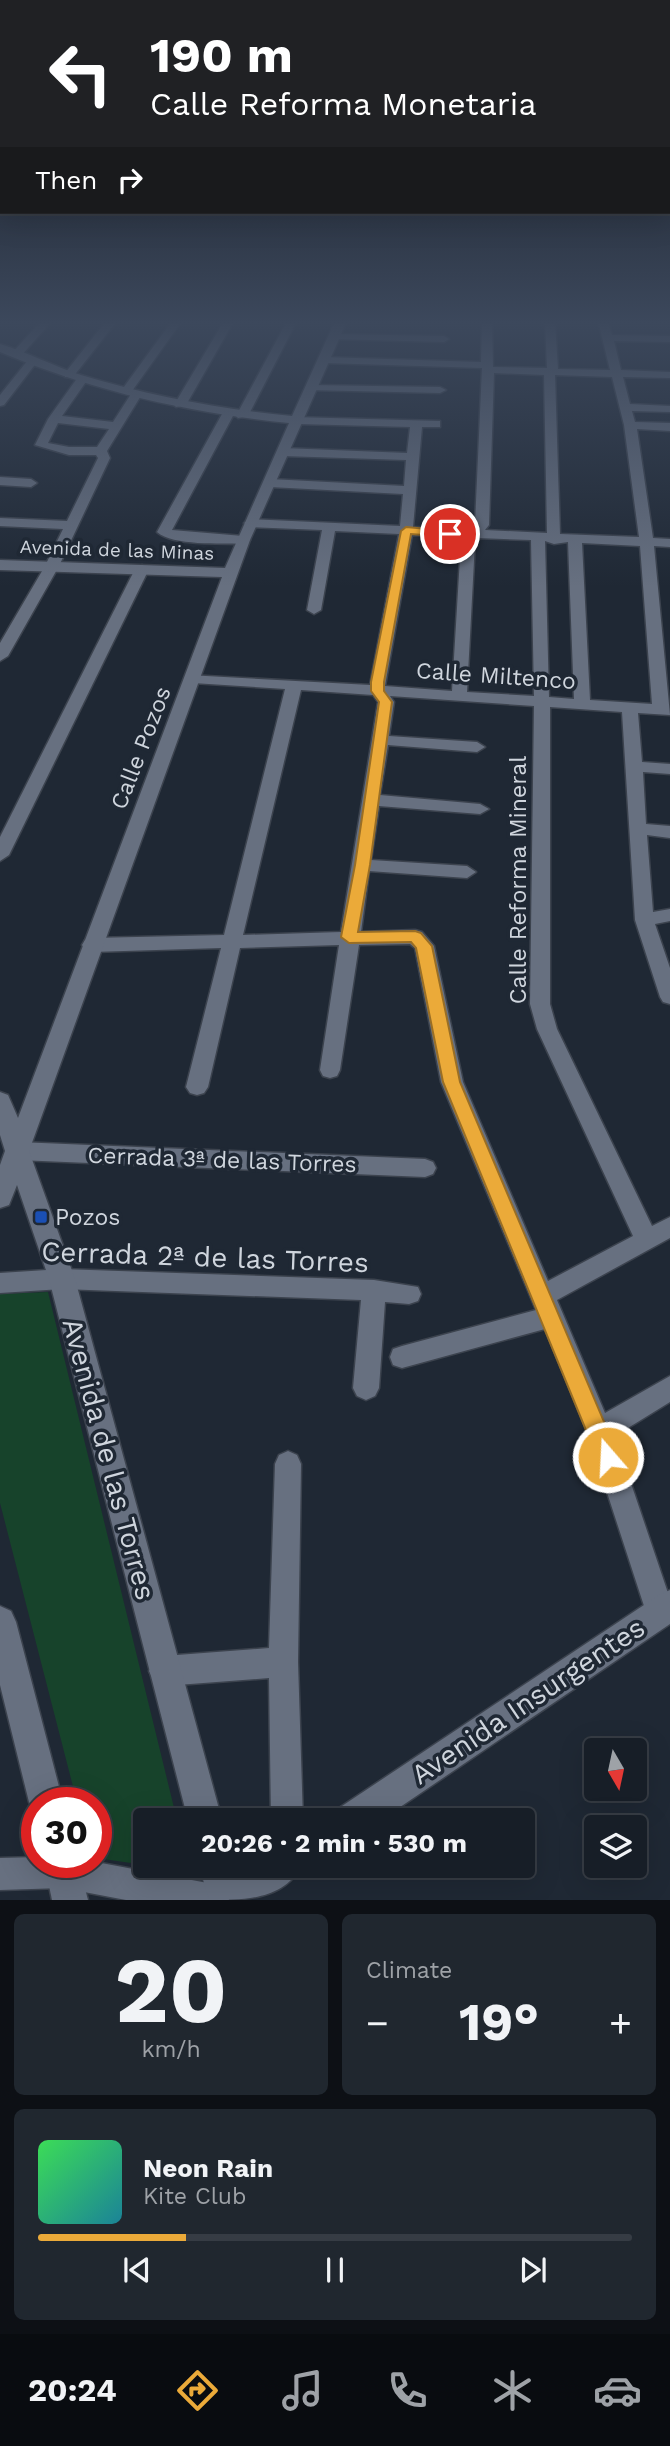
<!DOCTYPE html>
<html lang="en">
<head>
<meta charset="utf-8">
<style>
	body { margin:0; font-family:"Work Sans",sans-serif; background:#20272f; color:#f1f3f6; height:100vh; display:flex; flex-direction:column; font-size:26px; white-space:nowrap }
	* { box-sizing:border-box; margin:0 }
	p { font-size:23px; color:#9ea2a7 }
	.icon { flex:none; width:38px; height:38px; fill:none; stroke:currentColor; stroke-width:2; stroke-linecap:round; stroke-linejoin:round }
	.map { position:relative; height:1900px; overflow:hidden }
	.sheet { display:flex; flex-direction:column; gap:14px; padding:14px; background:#0d1015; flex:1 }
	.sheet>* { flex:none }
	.banner { position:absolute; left:0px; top:0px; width:670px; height:214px; box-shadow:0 7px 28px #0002,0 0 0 2px #363c44; background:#202124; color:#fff; overflow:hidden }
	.needle { width:46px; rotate:171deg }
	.fabs { position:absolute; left:584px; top:1738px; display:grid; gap:14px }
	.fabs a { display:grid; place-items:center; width:63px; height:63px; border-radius:7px; background:#171e27; box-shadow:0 7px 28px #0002,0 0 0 2px #363c44; font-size:35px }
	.speed { position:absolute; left:21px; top:1787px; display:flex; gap:14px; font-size:35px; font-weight:700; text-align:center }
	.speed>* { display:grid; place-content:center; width:91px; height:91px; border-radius:50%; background:#171e27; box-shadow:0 7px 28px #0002,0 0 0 2px #363c44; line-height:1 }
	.speed .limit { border:10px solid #d22; background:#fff; color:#111 }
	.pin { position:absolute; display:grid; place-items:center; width:60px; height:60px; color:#fff; margin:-30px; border:4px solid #fff; border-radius:50%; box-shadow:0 2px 7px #0007 }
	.me { position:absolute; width:77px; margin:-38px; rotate:341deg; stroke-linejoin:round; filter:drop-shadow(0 0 5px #0008) }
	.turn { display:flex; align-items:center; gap:24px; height:147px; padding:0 35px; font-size:32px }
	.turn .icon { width:91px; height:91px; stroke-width:2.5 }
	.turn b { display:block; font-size:49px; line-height:60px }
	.then { display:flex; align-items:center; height:66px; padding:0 35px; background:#0003; gap:14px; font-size:26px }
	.big { font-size:52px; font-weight:700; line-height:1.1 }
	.sheet .card { flex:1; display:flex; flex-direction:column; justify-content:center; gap:10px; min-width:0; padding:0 24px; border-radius:10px; background:#20272f }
	.sheet .dial { align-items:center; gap:0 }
	.dial b { font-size:91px; line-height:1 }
	.song { display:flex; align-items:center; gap:21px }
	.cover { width:84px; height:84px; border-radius:10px; background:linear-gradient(135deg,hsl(130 70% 55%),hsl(190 70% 35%)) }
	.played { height:7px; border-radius:4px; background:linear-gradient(90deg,#ebaa39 25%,#363c44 25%) }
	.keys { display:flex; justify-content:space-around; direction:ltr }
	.heat { display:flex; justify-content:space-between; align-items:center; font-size:38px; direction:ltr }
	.sheet .tiles { flex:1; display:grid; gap:14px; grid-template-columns:1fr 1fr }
	.card:last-child { grid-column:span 2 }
	.trip { position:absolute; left:133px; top:1808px; width:402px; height:70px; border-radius:7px; background:#171e27; box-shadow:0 7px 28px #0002,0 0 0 2px #363c44; font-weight:700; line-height:70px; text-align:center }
	.tab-bar { display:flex; height:112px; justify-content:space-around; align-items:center; background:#090c10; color:#9ea2a7 }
	.tab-bar .icon { width:49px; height:49px }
	.tab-bar .on { color:#ebaa39 }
	.tab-bar b { font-size:32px; color:#f1f3f6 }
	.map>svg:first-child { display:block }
	.green { fill:#17432b }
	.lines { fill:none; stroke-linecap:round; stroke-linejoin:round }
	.street-casing { stroke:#3c434e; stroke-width:3 }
	.secondary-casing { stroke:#3c434e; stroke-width:3 }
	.street { fill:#677080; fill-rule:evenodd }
	.secondary { fill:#677080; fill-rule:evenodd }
	.route { fill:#ebaa39; stroke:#996e25; stroke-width:2 }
	.transit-dot { fill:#1a4fb4; stroke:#1f2834; stroke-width:2.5 }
	.labels { text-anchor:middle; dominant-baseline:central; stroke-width:7; stroke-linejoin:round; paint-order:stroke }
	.far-street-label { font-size:19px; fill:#cfd5dd; stroke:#1f2834 }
	.street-label { font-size:23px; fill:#cfd5dd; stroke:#1f2834 }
	.poi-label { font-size:23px; fill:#cfd5dd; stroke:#1f2834; text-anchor:start }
	.near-street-label { font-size:28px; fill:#cfd5dd; stroke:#1f2834 }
</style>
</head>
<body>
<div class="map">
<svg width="670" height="1900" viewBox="0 0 670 1900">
	<rect width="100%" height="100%" fill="#1f2834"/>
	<path class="green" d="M 48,1292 L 177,1820 L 145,1820 L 145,1865 L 96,1858 L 96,1802 L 77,1802 L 0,1503 L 0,1294 Z"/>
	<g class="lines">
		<g class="street-casing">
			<g id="street">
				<path d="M 41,321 L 52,321 L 20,357 L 12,357 L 12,353 Z"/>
				<path d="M 106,321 L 117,321 L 73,377 L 65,377 L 65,373 Z"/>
				<path d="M 172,321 L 182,321 L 132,391 L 142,394 L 107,451 L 110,458 L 59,566 L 8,656 L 0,661 L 0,643 L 45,566 L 63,529 L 0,526 L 0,518 L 67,521 L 98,458 L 96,455 L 69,455 L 35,445 L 48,419 L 78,377 L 88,379 L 62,416 L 113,422 L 131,394 L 121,391 ZM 58,423 L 109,429 L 97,447 L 69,447 L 48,443 Z"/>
				<path d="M 224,321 L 234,321 L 186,405 L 176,407 L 174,405 Z"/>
				<path d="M 287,321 L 297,321 L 248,416 L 238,418 L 236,416 Z"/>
				<path d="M 482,321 L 492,321 L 493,367 L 547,368 L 545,321 L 555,321 L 558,369 L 610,370 L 598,321 L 608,321 L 612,335 L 670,336 L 670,342 L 614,341 L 621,370 L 670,372 L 670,378 L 623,377 L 630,404 L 670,406 L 670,412 L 632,411 L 635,422 L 670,423 L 670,431 L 637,429 L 653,538 L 670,539 L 670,547 L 654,546 L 670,715 L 638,713 L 642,762 L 670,764 L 670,774 L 643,772 L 646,824 L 670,826 L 670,838 L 647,835 L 653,912 L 670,909 L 670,921 L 655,924 L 670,968 L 670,1004 L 663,1002 L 660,997 L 635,920 L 622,712 L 550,707 L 550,1004 L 557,1029 L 652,1226 L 670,1217 L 670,1238 L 557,1300 L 605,1413 L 670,1376 L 670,1402 L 615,1436 L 670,1599 L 670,1622 L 660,1626 L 650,1622 L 646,1612 L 587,1431 L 545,1329 L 402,1368 L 393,1365 L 390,1357 L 393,1349 L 402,1346 L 536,1310 L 441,1082 L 415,948 L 410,944 L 359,945 L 340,1070 L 337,1076 L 330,1078 L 323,1076 L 320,1070 L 339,945 L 240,948 L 208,1087 L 204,1093 L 197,1095 L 190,1093 L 186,1087 L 221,948 L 92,952 L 85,950 L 82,945 L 85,940 L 92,938 L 224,935 L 285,689 L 193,683 L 185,678 L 188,675 L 370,685 L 399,534 L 335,531 L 321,610 L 314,614 L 307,610 L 322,530 L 251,527 L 244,523 L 251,519 L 400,526 L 403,494 L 270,487 L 264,483 L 270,479 L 404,486 L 406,460 L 283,456 L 277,452 L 283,448 L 407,453 L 410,427 L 298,424 L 292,420 L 294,417 L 440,421 L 440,427 L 422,427 L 413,527 L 471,529 L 475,524 L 482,368 L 324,363 L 319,360 L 324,357 L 481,362 ZM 494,373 L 544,375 L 547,533 L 485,530 L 489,525 ZM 555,375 L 612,377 L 624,425 L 639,537 L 560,534 ZM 412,535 L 464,537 L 461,541 L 452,691 L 385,686 ZM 478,538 L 531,540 L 534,696 L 467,692 L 475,542 ZM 545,541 L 554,544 L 568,542 L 574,699 L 549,697 ZM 582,543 L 640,546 L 652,704 L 590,700 ZM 301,690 L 373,695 L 378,702 L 341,932 L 243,935 ZM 390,696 L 534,706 L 530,1004 L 537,1029 L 633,1236 L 548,1281 L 463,1082 L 434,946 L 422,932 L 415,930 L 361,932 L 369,871 L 467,878 L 476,872 L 467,866 L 371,860 L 379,806 L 480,814 L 489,809 L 480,804 L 380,795 L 388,745 L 477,752 L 485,747 L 477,742 L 389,736 L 394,702 Z"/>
				<path d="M 334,334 L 444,336 L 449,339 L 444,342 L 330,339 L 329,337 Z"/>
				<path d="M 28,360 L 37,362 L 4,405 L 0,406 L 0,395 Z"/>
				<path d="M 311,385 L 440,387 L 446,390 L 440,393 L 307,390 L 307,386 Z"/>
				<path d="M 228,410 L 234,414 L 172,530 L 243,536 L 250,540 L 243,544 C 221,543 173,546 157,532 L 222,414 Z"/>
				<path d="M 0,477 L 31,479 L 37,483 L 31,487 L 0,485 Z"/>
				<path d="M 142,565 L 149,569 L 9,855 L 0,861 L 0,837 L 135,569 Z"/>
				<path d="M 18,1142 L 425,1159 L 433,1162 L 436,1168 L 433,1174 L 425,1177 L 18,1160 L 10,1157 L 7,1151 L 10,1145 Z"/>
				<path d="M 62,1269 L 374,1280 L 418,1287 L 421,1294 L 418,1301 L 409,1304 L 385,1302 L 379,1388 L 375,1396 L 366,1400 L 357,1396 L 353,1388 L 361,1300 L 62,1289 L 0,1293 L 0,1273 Z"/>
				<path d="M 288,1451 L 297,1455 L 301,1464 L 298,1662 L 303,1820 L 271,1820 L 269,1678 L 164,1686 L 154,1681 L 149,1671 L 154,1661 L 164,1656 L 269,1648 L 275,1464 L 279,1455 Z"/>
				<path d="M 37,1857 L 37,1862 L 96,1862 L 213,1884 L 225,1888 L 229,1900 L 126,1900 L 63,1888 L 0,1890 L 0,1858 Z"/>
			</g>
		</g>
		<g class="secondary-casing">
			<g id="secondary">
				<path d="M 335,321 L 347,321 L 250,540 L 29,1151 L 75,1279 L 222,1820 L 188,1820 L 49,1279 L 17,1185 L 9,1205 L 0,1208 L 0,1165 L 5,1151 L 0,1135 L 0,1092 L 8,1095 L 18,1118 L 222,577 L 0,570 L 0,560 L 225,568 L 289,423 C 189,413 93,391 0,352 L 0,344 C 27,352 53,366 81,375 C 150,396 220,409 292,416 Z"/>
				<path d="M 670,1590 L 670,1624 L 381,1820 L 334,1820 L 339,1808 L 659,1595 Z"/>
				<path d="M 0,1606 L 11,1611 L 16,1622 L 63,1802 L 37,1802 L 37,1815 L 29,1802 L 0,1685 Z"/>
				<path d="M 44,1862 L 78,1862 L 88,1900 L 52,1900 Z"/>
				<path d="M 199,1866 L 234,1866 L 237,1876 L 253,1866 L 301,1866 C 284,1900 244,1900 209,1900 Z"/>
			</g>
		</g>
		<use href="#street" class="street"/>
		<use href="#secondary" class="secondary"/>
	</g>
	<linearGradient id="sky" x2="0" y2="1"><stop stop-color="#11161d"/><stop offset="0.55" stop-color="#3c485c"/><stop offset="1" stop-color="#3c485c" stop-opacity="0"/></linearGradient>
	<rect width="670" height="587" fill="url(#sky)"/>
	<path class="route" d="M 406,527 L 450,531 L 456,534 L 450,537 L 411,534 L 384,682 L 384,691 L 392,702 L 370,865 L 358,932 L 415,931 L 421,933 L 432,946 L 460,1082 L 619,1457 L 616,1465 L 608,1468 L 601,1465 L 597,1457 L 443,1082 L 416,948 L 411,942 L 349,943 L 341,937 L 355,865 L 379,702 L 371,691 L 371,682 L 401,531 Z"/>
	<rect class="transit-dot" x="34" y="1210" width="14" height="14" rx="3.5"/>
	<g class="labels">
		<g class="far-street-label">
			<text transform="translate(117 550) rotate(2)">Avenida de las Minas</text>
		</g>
		<g class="street-label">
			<text transform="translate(496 676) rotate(4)">Calle Miltenco</text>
			<text transform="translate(141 748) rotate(-69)">Calle Pozos</text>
			<text transform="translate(518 880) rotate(-90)">Calle Reforma Mineral</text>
			<text transform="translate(222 1160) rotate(2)">Cerrada 3ª de las Torres</text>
		</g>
		<g class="poi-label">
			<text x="55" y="1217">Pozos</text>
		</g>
		<g class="near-street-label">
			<text transform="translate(205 1257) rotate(2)">Cerrada 2ª de las Torres</text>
			<text transform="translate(109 1459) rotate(75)">Avenida de las Torres</text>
			<text transform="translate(528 1701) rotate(-34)">Avenida Insurgentes</text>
		</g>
	</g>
</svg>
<div class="fabs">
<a><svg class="needle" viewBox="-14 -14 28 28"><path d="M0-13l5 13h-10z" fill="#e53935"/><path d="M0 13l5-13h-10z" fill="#9ea2a7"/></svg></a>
<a><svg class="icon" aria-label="layers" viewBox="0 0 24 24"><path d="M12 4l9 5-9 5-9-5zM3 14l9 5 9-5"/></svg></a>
</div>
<div class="speed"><div class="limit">30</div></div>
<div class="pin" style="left:450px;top:534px;background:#d93025"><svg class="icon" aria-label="arrive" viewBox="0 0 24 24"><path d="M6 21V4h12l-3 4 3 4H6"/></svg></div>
<svg class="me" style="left:608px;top:1457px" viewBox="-20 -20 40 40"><circle r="17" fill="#ebaa39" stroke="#fff" stroke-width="3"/><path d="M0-11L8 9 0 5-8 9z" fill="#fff"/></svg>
<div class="trip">20:26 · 2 min · 530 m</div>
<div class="banner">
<div class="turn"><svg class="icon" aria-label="left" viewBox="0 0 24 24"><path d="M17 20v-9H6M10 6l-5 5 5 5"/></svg><div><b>190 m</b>Calle Reforma Monetaria</div></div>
<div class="then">Then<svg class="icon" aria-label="right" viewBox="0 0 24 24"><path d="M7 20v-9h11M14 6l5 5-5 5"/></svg></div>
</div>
</div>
<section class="sheet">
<div class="tiles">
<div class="card dial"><b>20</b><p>km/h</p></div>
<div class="card"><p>Climate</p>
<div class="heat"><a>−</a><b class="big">19°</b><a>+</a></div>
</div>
<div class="card">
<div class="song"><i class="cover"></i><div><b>Neon Rain</b><p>Kite Club</p></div></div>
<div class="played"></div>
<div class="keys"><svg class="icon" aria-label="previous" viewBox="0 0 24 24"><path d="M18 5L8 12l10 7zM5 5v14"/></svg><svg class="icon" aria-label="pause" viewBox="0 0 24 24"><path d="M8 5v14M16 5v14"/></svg><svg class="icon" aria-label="next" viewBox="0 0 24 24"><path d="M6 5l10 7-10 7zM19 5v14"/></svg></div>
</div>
</div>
</section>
<nav class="tab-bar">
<b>20:24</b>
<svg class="icon on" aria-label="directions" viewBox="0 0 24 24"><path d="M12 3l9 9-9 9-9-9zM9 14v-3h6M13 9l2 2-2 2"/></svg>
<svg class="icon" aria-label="music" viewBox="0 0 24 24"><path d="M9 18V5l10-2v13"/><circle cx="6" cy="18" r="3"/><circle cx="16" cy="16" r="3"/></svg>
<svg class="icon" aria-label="phone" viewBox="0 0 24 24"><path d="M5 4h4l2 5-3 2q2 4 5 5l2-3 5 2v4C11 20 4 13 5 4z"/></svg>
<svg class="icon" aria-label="climate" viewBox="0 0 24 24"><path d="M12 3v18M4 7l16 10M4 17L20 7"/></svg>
<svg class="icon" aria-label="car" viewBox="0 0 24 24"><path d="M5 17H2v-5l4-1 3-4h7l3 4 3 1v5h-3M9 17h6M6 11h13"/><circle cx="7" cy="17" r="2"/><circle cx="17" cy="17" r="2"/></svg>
</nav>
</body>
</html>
